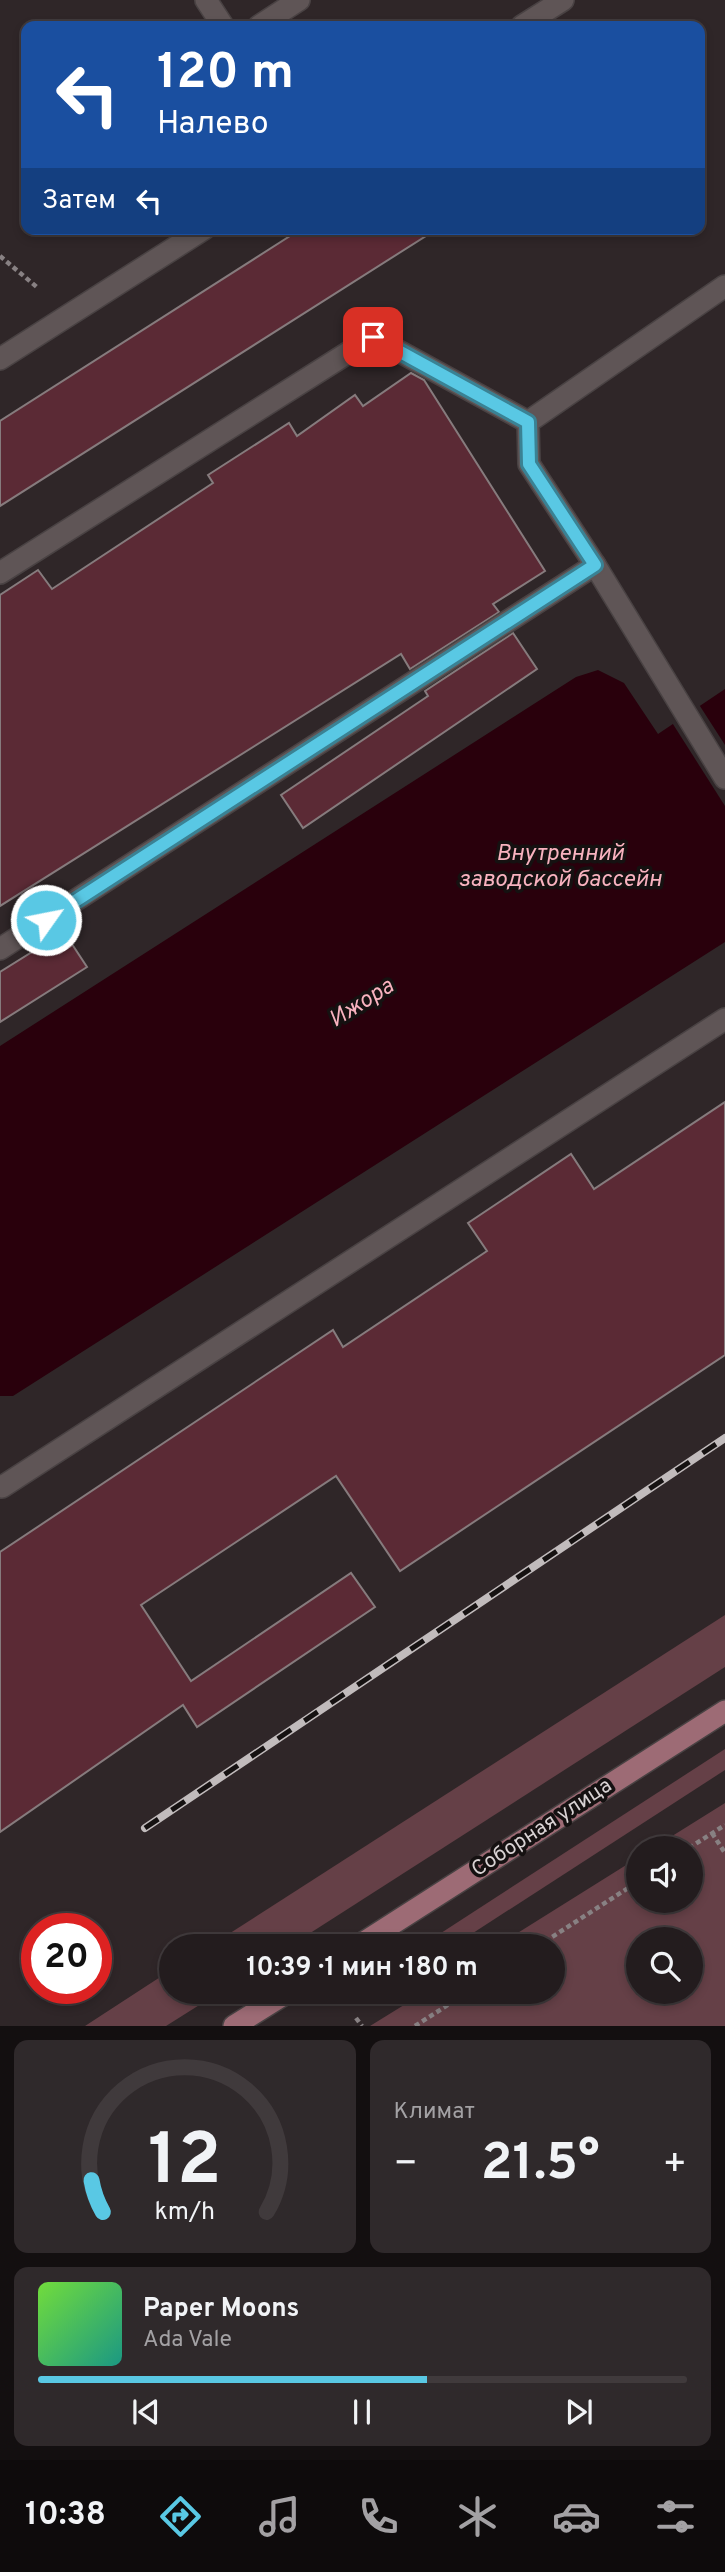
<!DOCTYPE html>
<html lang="ru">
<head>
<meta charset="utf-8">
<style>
	body { margin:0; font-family:Overpass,sans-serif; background:#2f292b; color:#f1f3f6; height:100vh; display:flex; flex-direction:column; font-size:26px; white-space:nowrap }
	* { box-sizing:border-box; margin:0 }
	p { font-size:23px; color:#a3a1a4 }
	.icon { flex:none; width:38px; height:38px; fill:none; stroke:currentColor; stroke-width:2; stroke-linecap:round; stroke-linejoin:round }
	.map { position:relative; height:2026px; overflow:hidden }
	.side { display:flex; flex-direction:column; gap:14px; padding:14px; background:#130f10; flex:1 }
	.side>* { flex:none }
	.hud { position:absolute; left:21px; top:21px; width:684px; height:214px; border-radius:14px; box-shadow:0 4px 10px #0003,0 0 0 2px #403a3c; background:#1a4fa0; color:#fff; overflow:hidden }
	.tools { position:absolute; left:626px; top:1836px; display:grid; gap:14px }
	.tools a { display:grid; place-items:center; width:77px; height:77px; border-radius:50%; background:#231c1e; box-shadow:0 4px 10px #0003,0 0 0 2px #403a3c; font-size:35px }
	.speed { position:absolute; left:21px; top:1913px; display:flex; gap:14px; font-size:35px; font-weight:700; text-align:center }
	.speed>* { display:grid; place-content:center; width:91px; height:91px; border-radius:50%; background:#231c1e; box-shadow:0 4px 10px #0003,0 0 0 2px #403a3c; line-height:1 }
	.speed .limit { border:10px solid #d22; background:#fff; color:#111 }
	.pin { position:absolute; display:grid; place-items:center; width:60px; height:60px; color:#fff; margin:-30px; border-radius:14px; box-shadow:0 4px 10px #0006 }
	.me { position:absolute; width:77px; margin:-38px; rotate:57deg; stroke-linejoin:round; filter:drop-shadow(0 0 5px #0008) }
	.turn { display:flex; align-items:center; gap:24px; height:147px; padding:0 21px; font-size:32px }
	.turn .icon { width:91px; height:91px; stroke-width:2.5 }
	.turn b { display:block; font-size:49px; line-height:60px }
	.then { display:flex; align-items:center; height:66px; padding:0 21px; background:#0003; gap:14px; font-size:26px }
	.big { font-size:52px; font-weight:700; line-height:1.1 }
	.side .tile { flex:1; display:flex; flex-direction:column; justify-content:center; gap:10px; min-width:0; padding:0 24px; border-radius:14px; background:#2f292b }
	.side .dial { align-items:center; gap:0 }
	.dial svg { height:182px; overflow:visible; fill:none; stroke:#403a3c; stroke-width:7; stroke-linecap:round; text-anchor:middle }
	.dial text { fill:#f1f3f6; stroke:none }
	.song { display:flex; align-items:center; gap:21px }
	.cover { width:84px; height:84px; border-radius:10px; background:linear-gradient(135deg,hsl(100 70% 55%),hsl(170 70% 35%)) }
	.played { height:7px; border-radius:4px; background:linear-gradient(90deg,#59c8e4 60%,#403a3c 60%) }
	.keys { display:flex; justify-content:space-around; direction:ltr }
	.heat { display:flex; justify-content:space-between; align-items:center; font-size:38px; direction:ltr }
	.side .tiles { flex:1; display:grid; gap:14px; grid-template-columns:1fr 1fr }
	.tile:last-child { grid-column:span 2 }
	.trip { position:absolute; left:159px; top:1934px; width:406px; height:70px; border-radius:35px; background:#231c1e; box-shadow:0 4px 10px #0003,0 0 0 2px #403a3c; font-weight:700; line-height:70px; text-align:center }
	.tabs { display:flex; height:112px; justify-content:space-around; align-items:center; background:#0e0b0c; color:#a3a1a4 }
	.tabs .icon { width:49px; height:49px }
	.tabs .selected { color:#59c8e4 }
	.tabs b { font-size:32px; color:#f1f3f6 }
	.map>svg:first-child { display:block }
	.green { fill:#654047; fill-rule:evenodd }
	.water { fill:#29000c }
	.pier { fill:#2f2628 }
	.building { fill:#5b2a35; stroke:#867b7d; stroke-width:2 }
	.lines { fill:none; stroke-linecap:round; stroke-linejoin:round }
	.minor-casing { stroke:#494243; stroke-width:24 }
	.major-casing { stroke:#494243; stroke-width:24 }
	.path { stroke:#888183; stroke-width:4.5; stroke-dasharray:5 3.5; stroke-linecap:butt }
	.minor { stroke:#5f5556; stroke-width:21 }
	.major { stroke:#9d6b75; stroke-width:21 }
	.rail-casing { stroke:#c1bbbc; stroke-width:8 }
	.rail { stroke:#151111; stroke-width:5; stroke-dasharray:16; stroke-linecap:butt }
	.route-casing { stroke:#3a8294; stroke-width:18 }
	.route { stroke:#59c8e4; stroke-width:12 }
	.labels { text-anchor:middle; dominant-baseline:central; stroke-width:7; stroke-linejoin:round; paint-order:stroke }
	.street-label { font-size:21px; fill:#d8d2d3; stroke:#151111 }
	.water-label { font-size:23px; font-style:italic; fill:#f8b2bf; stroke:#151111 }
</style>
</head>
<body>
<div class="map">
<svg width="725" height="2026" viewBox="0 0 725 2026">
	<rect width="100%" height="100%" fill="#2f2628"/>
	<g class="green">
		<path d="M 725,1615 L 725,1667 L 290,1946 L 210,1946 Z"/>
		<path d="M 725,1749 L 725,1770 L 453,1946 L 421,1946 Z"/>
		<path d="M 725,1803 L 725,2026 L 370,2026 L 425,1992 L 553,1992 L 553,1946 L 497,1946 L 639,1857 L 639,1900 L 691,1900 L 691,1848 L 653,1848 ZM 691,1939 L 691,1992 L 639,1992 L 639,1939 Z"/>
		<path d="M 171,1970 L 172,1992 L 220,1992 L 166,2026 L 85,2026 Z"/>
	</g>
	<path class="water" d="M 598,670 L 624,683 L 658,734 L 725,689 L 725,942 L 13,1396 L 0,1396 L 0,1046 L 576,677 Z"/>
	<path class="pier" d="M 698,703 L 725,745 L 725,806 L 671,721 Z"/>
	<g class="building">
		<path d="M 301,229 L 437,229 L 0,506 L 0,421 Z"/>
		<path d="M 411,373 L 424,380 L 545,571 L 493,604 L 499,612 L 410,669 L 401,654 L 0,906 L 0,595 L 38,570 L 52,589 L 213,483 L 208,475 L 289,423 L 297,436 L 355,395 L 363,406 Z"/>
		<path d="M 513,633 L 537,669 L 303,828 L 281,795 L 428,696 L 425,691 Z"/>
		<path d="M 64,932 L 87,967 L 0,1022 L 0,972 Z"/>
		<path d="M 725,1102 L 725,1355 L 400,1571 L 336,1476 L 141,1605 L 191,1681 L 351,1573 L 375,1607 L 197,1727 L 183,1705 L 0,1832 L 0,1552 L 333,1330 L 343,1347 L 487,1251 L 468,1223 L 571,1154 L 594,1189 Z"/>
	</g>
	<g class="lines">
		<g class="minor-casing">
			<g id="minor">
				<path d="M 206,0 L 223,26"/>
				<path d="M 259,26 L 299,0"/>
				<path d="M 522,26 L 563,0"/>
				<path d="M 725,286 L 528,422 L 529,464 L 595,565 L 725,778"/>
				<path d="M 0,359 L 204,229"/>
				<path d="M 0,573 L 373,337 L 528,422"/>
				<path d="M 0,949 L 595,565"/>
				<path d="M 0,1486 L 2,1487 L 725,1019"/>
			</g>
		</g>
		<g class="major-casing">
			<g id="major">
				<path d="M 358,1946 L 725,1711"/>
				<path d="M 234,2026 L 288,1992"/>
			</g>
		</g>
		<g class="path">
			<path d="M 0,256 L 38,288"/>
			<path d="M 712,1833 L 725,1853"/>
			<path d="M 689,1848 L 725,1825"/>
			<path d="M 538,1946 L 639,1881"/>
			<path d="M 356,2018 L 362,2026"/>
			<path d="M 415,2026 L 468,1992"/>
		</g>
		<use href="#minor" class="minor"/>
		<use href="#major" class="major"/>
		<g class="rail-casing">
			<path id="rail" d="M 145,1828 L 725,1438"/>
		</g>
		<use href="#rail" class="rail"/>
	</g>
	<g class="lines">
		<g class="route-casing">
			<path id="route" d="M 46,920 L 595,565 L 529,464 L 528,422 L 373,337"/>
		</g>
		<use href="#route" class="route"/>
	</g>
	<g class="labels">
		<g class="street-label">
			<text transform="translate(542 1828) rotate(-33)">Соборная улица</text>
		</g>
		<g class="water-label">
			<text x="560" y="854">Внутренний<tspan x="560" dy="26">заводской бассейн</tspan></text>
			<text transform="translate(362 1004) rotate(-32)">Ижора</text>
		</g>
	</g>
</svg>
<div class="tools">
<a><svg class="icon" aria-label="sound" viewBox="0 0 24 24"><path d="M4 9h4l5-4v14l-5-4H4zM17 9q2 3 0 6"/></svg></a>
<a><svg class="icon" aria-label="search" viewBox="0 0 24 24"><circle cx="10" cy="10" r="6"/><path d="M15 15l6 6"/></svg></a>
</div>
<div class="speed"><div class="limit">20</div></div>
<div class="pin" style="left:373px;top:337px;background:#d93025"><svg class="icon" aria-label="arrive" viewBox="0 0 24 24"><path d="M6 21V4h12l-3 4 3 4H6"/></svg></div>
<svg class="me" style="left:46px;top:920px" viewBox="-20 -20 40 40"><circle r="17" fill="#59c8e4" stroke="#fff" stroke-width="3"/><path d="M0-11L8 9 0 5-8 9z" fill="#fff"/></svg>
<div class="trip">10:39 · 1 мин · 180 m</div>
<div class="hud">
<div class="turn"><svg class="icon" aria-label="left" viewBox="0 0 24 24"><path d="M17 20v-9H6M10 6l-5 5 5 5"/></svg><div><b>120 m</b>Налево</div></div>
<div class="then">Затем<svg class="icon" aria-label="left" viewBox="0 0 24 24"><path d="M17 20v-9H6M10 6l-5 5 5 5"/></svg></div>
</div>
</div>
<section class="side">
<div class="tiles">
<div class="tile dial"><svg viewBox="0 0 100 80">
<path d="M14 69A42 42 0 1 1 86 69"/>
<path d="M14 69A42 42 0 0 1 9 55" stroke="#59c8e4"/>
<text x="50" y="56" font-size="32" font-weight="700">12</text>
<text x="50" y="72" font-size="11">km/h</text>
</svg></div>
<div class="tile"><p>Климат</p>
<div class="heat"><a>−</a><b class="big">21.5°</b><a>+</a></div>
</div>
<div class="tile">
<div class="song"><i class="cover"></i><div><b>Paper Moons</b><p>Ada Vale</p></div></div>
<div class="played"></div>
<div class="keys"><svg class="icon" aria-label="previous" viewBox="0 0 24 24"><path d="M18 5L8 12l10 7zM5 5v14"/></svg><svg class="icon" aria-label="pause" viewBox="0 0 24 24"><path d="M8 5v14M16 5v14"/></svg><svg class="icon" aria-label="next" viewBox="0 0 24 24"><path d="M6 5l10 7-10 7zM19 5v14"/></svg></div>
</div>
</div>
</section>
<nav class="tabs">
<b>10:38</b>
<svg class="icon selected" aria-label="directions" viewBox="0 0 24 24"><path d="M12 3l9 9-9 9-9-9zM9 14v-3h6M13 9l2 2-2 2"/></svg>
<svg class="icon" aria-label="music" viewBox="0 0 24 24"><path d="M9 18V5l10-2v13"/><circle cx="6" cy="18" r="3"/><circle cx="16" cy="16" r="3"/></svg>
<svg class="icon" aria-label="phone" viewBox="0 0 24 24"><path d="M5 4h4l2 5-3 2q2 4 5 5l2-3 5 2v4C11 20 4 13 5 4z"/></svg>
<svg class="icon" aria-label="climate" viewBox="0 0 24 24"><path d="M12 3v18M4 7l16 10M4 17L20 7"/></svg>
<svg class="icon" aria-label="car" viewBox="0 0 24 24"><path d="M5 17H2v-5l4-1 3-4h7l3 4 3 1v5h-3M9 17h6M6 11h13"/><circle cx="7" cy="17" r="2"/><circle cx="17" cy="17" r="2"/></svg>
<svg class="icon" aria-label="filters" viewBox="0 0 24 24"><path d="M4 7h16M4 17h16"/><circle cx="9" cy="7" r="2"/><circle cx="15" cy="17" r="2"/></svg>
</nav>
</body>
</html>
